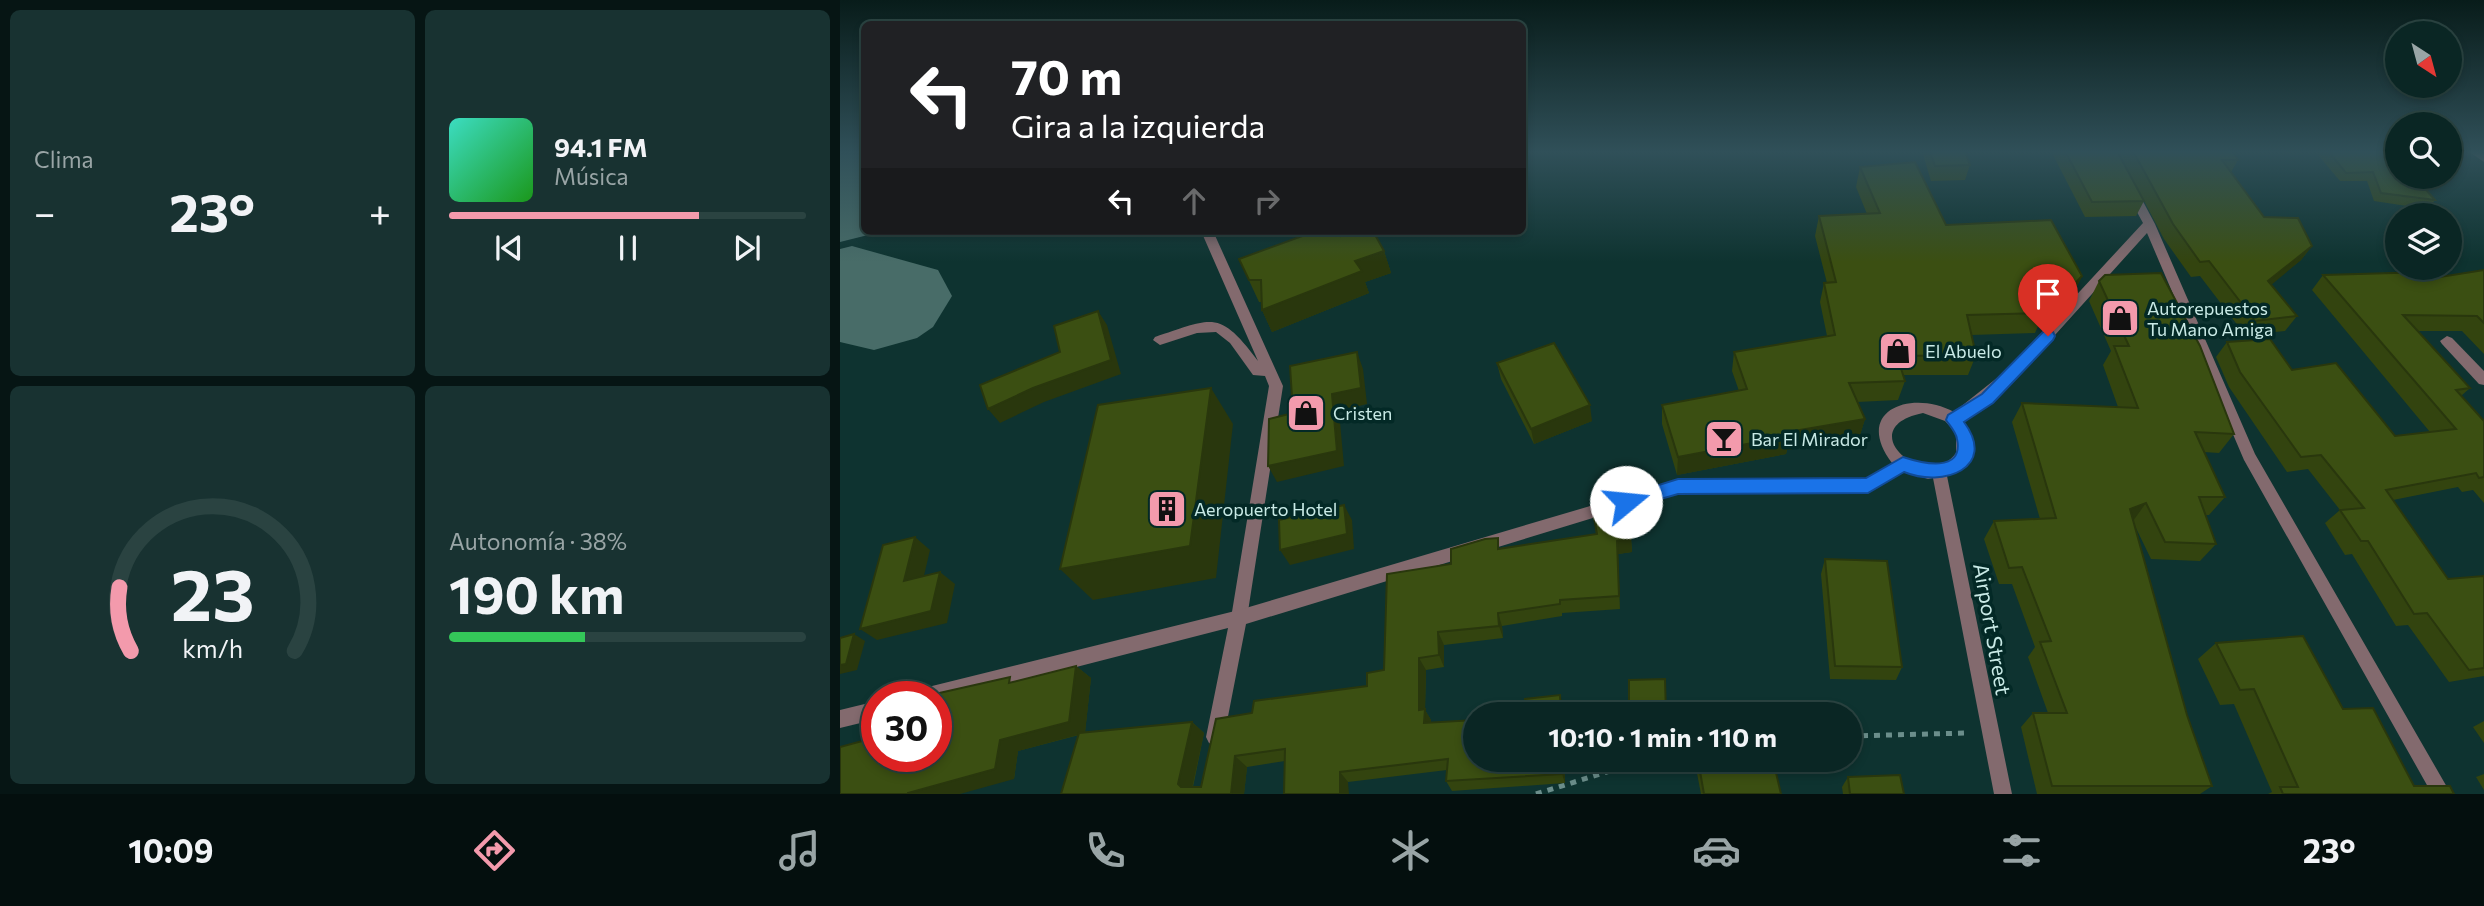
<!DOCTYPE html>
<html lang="es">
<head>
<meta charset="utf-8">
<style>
	body { margin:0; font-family:Commissioner,sans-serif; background:#183231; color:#f1f3f6; height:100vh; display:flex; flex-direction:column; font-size:26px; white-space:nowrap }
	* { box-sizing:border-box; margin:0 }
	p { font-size:23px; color:#99a5a6 }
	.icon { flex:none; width:38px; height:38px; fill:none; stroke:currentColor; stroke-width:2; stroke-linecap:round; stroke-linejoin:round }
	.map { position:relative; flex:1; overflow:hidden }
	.sheet { display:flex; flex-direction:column; gap:10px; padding:10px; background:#061514; width:840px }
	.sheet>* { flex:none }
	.guide { position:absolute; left:21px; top:21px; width:665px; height:214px; border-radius:10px; box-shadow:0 4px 10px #0003,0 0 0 2px #2a4341; background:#202124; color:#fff; overflow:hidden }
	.needle { width:46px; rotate:144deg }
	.controls { position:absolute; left:1545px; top:21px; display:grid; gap:14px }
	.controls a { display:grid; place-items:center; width:77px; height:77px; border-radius:50%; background:#0a2624; box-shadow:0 4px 10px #0003,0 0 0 2px #2a4341; font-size:35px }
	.speed { position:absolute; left:21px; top:681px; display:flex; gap:14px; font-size:35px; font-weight:700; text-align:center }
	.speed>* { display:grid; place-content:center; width:91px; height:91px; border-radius:50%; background:#0a2624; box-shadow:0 4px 10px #0003,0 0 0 2px #2a4341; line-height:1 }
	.speed .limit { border:10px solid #d22; background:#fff; color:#111 }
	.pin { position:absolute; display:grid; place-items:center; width:60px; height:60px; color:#fff; margin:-72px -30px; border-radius:50% 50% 50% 0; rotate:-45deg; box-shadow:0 0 7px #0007 }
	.pin .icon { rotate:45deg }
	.me { position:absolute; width:77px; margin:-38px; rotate:73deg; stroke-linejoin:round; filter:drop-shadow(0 0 5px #0008) }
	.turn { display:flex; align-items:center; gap:24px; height:147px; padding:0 35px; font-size:32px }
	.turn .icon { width:91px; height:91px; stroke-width:2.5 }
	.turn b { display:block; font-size:49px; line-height:60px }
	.lanes { display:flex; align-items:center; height:66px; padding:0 35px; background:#0003; justify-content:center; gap:35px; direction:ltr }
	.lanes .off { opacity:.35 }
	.big { font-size:52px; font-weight:700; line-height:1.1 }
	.sheet .widget { flex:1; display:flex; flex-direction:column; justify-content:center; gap:10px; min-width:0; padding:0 24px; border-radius:10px; background:#183231 }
	.sheet .dial { align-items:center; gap:0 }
	.dial svg { height:182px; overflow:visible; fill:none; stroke:#2a4341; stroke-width:7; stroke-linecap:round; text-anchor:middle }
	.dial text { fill:#f1f3f6; stroke:none }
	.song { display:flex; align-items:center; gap:21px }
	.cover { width:84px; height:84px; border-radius:10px; background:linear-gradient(135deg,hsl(170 70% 55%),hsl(120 70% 35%)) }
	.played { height:7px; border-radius:4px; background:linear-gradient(90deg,#f39aac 70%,#2a4341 70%) }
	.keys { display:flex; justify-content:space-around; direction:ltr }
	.heat { display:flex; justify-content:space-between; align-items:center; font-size:38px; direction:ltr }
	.charge { height:10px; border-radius:5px; background:linear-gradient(90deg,#34c759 38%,#2a4341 0) }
	.sheet .tiles { flex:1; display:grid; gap:10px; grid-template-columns:repeat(2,1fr) }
	.trip { position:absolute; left:623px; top:702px; width:399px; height:70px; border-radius:35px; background:#0a2624; box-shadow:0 4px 10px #0003,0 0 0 2px #2a4341; font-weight:700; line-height:70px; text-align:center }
	.dock { display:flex; height:112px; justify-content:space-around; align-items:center; background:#040f0e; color:#99a5a6 }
	.dock .icon { width:49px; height:49px }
	.dock .on { color:#f39aac }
	.dock b { font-size:32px; color:#f1f3f6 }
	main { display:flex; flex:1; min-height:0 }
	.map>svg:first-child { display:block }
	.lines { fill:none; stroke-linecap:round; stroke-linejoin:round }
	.taxiway { fill:#486c68; fill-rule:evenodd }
	.runway { fill:#486c68; fill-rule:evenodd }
	.path { stroke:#6b8e8b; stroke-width:5; stroke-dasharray:6 6; stroke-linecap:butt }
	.service { fill:#836a6e; fill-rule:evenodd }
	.minor { fill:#836a6e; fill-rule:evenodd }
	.wall { fill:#33440f }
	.shaded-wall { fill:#29370d }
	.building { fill:#3b4f12; stroke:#29370d; stroke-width:2 }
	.route { fill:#1a73e8; stroke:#114b97; stroke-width:2 }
	.labels { text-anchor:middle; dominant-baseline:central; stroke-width:7; stroke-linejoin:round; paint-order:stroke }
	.poi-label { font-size:18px; fill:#c9eae6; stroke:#032926; text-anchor:start }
	.near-street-label { font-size:21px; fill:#c9eae6; stroke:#032926 }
</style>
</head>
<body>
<main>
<section class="sheet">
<div class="tiles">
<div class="widget"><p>Clima</p>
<div class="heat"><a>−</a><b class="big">23°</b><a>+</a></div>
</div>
<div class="widget">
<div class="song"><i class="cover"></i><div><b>94.1 FM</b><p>Música</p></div></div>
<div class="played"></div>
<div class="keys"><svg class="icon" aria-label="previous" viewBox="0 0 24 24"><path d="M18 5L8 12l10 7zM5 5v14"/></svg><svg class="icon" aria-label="pause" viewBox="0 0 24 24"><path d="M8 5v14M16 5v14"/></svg><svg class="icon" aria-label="next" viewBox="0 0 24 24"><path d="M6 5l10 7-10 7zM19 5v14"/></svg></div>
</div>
<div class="widget dial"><svg viewBox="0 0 100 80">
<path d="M14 69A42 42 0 1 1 86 69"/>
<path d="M14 69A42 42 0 0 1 9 41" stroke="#f39aac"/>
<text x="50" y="56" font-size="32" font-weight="700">23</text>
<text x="50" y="72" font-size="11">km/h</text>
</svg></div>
<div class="widget"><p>Autonomía · 38%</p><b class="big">190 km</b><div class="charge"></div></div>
</div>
</section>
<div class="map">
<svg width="1644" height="794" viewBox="0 0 1644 794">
	<rect width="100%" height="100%" fill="#0e3330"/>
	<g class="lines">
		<g class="taxiway">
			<path d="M 11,155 L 24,159 L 24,204 L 0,210 L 0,158 Z"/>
			<path d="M 12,246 L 98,270 L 112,296 L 93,327 L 77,338 L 34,350 L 0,342 L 0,249 Z"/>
		</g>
		<path class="runway" d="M 0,151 L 24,151 L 24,231 L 44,231 L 0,242 Z"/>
		<g class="path">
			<path d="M 1010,736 L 1127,733"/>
			<path d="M 696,794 L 805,760"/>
		</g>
		<path class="service" d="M 361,231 L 373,231 L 443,386 L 407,618 L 405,624 L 399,626 L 393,624 L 391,618 L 429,386 L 425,376 L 413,375 L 390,343 L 376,332 L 357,333 L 320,345 L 313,340 L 315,337 C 373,318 379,309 418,361 Z"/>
		<g class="minor">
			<path d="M 1628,151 L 1640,151 L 1644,154 L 1644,162 Z"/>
			<path d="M 1292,188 L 1298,192 L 1315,224 L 1415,454 L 1611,794 L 1592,794 L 1404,460 L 1307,233 L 1177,377 L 1124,421 C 1138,443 1133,466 1107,476 L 1172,794 L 1154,794 L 1093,478 L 1088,479 L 1063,471 L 1029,491 L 838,492 L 406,624 L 384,737 L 381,743 L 375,746 L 369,743 L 366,737 L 388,628 L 96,703 L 96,696 L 79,696 L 82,690 L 88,687 L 399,610 L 838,480 L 1027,479 L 1052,463 C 1012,410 1072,389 1114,412 L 1167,370 L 1303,223 L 1286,192 ZM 1083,413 L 1105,421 L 1116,433 L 1116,453 C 1087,494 1009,428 1083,413 Z"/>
			<path d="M 1607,336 L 1612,338 L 1644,371 L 1644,385 L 1639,384 L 1602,344 L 1600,341 Z"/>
			<path d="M 37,701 L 37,719 L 0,728 L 0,710 Z"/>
		</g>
	</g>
	<g class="wall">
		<path d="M 1082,151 L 1125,151 L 1130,165 L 1125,180 L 1091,181 Z"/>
		<path d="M 1211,151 L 1277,151 L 1304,201 L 1296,216 L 1245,217 Z"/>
		<path d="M 1278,151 L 1392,151 L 1398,160 L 1391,172 L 1424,217 L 1472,246 L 1461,260 L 1431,284 L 1457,316 L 1445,331 L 1405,335 L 1360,276 L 1351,277 L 1324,239 Z"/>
		<path d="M 1481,151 L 1552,151 L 1595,200 L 1587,209 L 1534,201 L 1527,181 L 1500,181 L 1478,155 Z"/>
		<path d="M 1020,167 L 1106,225 L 1242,276 L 1232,296 L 1215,315 L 1203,315 L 1195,333 L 1131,335 L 1136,355 L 1128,375 L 1063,375 L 1065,381 L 1058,400 L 1017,402 L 1025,419 L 1019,438 L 947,450 L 946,454 L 837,475 L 822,424 L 822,405 L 899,391 L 892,371 L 894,352 L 987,336 L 980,302 L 984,283 L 987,283 L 975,236 L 979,216 L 1027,214 L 1016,187 Z"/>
		<path d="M 501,236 L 544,251 L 551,273 L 525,282 L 529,293 L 432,332 L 422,310 L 421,302 L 419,302 L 399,259 Z"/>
		<path d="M 1644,270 L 1644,354 L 1622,331 L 1577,331 L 1630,388 L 1621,396 L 1644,421 L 1644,503 L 1633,490 L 1622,492 L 1618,487 L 1553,500 L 1608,579 L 1644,576 L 1644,676 L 1609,682 L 1568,625 L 1556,626 L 1512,554 L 1505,555 L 1485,523 L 1500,510 L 1468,469 L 1447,472 L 1389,387 L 1376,357 L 1387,342 L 1452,370 L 1555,436 L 1590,432 L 1472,290 L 1483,275 L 1594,278 Z"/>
		<path d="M 1259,281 L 1394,434 L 1379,453 L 1364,452 L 1385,497 L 1369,515 L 1366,515 L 1376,544 L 1360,561 L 1311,559 L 1295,526 L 1347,715 L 1372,786 L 1360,794 L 1197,794 L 1181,727 L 1193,713 L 1208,713 L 1188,657 L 1195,647 L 1172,584 L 1159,584 L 1144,539 L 1154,521 L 1200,519 L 1172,422 L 1182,403 L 1278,407 L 1263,365 L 1271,351 L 1249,301 Z"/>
		<path d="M 657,363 L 752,421 L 694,444 L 661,379 Z"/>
		<path d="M 754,518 L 791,538 L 792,552 L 778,554 L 780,609 L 722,613 L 722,616 L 662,626 L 663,638 L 604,645 L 604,667 L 586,670 L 585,710 L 591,720 L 591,722 L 724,760 L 725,783 L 612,791 L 606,781 L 607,770 L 508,782 L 445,761 L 407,767 L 404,794 L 221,794 L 239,735 L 178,751 L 174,779 L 37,756 L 176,681 L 236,666 L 251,678 L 245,732 L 352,722 L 364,733 L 353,787 L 361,787 L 412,713 L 527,686 L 544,670 L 611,564 L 661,548 L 756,534 Z"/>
		<path d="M 985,559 L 1062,667 L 1056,680 L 990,679 L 981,574 Z"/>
		<path d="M 1376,643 L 1503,709 L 1574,786 L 1614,794 L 1428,794 L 1432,792 L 1394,704 L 1380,705 L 1358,659 Z"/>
		<path d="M 1644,721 L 1644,743 L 1633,727 Z"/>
		<path d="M 857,760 L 933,760 L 941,794 L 861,794 L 856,768 Z"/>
		<path d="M 1644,774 L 1644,790 L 1636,777 Z"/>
		<path d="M 1008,777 L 1064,794 L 1003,794 L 1002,787 Z"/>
	</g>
	<g class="shaded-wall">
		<path d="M 1443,151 L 1462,151 L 1441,155 Z"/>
		<path d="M 1472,246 L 1461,260 L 1418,296 L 1428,281 Z"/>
		<path d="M 544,251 L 551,273 L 525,282 L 529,293 L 432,332 L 422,310 L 515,261 Z"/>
		<path d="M 1242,276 L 1232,296 L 1215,315 L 1224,295 Z"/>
		<path d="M 258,311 L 267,325 L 281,374 L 204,402 L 160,423 L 148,409 L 193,388 Z"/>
		<path d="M 517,352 L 523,369 L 527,404 L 499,411 L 504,466 L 437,482 L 428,466 Z"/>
		<path d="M 371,388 L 393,424 L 376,578 L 253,600 L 220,569 Z"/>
		<path d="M 750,405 L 752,421 L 694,444 L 691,429 Z"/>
		<path d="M 1025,419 L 1019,438 L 947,450 L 946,454 L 837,475 L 838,457 L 948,432 Z"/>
		<path d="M 1306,503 L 1293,521 L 1290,509 Z"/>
		<path d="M 504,505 L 512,520 L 514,549 L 450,565 L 440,550 Z"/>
		<path d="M 75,537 L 90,550 L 80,593 L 64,581 Z"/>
		<path d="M 791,538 L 792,552 L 778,554 L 780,609 L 777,541 Z"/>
		<path d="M 100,572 L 115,584 L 107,623 L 37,640 L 20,629 Z"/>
		<path d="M 658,613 L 662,626 L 663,638 L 659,626 Z"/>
		<path d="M 598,632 L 604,645 L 604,667 L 599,655 Z"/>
		<path d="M 14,634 L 25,641 L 17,670 L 0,674 L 0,665 Z"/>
		<path d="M 579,658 L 586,670 L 585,710 L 591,720 L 591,733 L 579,710 Z"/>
		<path d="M 236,666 L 251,678 L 245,733 L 178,751 L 174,779 L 120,794 L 68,794 L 68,793 L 160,740 Z"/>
		<path d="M 720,695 L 723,706 L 723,714 L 721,714 Z"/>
		<path d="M 352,722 L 364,733 L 351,793 L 341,787 L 338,784 Z"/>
		<path d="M 395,756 L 407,767 L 404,794 L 391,794 Z"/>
		<path d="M 722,760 L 724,760 L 725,783 L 722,774 Z"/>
		<path d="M 500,772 L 508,782 L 509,794 L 500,794 Z"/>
	</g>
	<g class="building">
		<path d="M 1090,151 L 1125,151 L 1130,165 L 1095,166 Z"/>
		<path d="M 1225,151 L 1277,151 L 1304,201 L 1252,202 Z"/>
		<path d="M 1293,151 L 1392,151 L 1398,160 L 1382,160 L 1424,217 L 1458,218 L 1472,246 L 1428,281 L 1457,316 L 1415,321 L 1369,261 L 1360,262 L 1333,224 Z"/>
		<path d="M 1488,151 L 1552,151 L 1558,157 L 1558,177 L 1575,177 L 1595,200 L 1541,193 L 1533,172 L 1506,173 Z"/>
		<path d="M 1075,162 L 1106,225 L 1211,220 L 1242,276 L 1224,295 L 1197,296 L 1204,313 L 1127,315 L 1136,355 L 1057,356 L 1065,381 L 1009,383 L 1025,419 L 948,432 L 950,436 L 838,457 L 822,405 L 907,389 L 894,352 L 995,335 L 984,283 L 996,282 L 979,216 L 1040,213 L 1020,167 Z"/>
		<path d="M 476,231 L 498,231 L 501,236 L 517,231 L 533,231 L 544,251 L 515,261 L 522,271 L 422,310 L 421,280 L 409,280 L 399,259 Z"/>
		<path d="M 1644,270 L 1644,323 L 1637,316 L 1563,315 L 1630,388 L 1616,390 L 1644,421 L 1644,477 L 1639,478 L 1636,473 L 1546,490 L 1608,579 L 1644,576 L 1644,668 L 1629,670 L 1587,613 L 1574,614 L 1528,541 L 1521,541 L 1500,510 L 1524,508 L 1481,455 L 1461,457 L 1400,372 L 1387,342 L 1430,339 L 1452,370 L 1496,363 L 1555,436 L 1616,429 L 1483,275 L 1589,272 L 1594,278 Z"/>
		<path d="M 1321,273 L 1360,346 L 1394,434 L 1355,432 L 1385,497 L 1359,497 L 1376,544 L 1325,542 L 1306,503 L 1290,509 L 1347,715 L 1372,786 L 1212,786 L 1193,713 L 1227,713 L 1200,642 L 1211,641 L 1182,567 L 1169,568 L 1154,521 L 1216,518 L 1182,403 L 1298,408 L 1274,346 L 1289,346 L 1259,281 L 1265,275 Z"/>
		<path d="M 258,311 L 271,360 L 193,388 L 148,409 L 140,385 L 220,352 L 214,326 Z"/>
		<path d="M 714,343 L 750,405 L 691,429 L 657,363 Z"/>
		<path d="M 517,352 L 521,388 L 492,394 L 497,451 L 428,466 L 429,419 L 453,413 L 450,366 Z"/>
		<path d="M 371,388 L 350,546 L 220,569 L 258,405 Z"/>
		<path d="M 504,505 L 507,534 L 440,550 L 439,520 Z"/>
		<path d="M 785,513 L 791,538 L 777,541 L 779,596 L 720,600 L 720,604 L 658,613 L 659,626 L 598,632 L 599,655 L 579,658 L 579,710 L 585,709 L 584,723 L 635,720 L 635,760 L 722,760 L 722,774 L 606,781 L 608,759 L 500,772 L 500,794 L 444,794 L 445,749 L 395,756 L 391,794 L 221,794 L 239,733 L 352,722 L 338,784 L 341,787 L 361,787 L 376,719 L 412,713 L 414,701 L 527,686 L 527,673 L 544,670 L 547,574 L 611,564 L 611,549 L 645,539 L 658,538 L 658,549 L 757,534 L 754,518 Z"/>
		<path d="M 75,537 L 64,581 L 100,572 L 91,611 L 20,629 L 43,545 Z"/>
		<path d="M 985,559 L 1047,561 L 1062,667 L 995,666 Z"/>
		<path d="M 14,634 L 6,664 L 0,665 L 0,638 Z"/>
		<path d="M 1463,636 L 1503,709 L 1533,708 L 1574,786 L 1610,786 L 1614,794 L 1443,794 L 1440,787 L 1458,787 L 1414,689 L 1400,690 L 1376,643 Z"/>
		<path d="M 236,666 L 229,722 L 160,740 L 155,769 L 68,793 L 68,794 L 0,794 L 0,747 L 37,737 L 37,756 L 96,756 L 96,696 L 86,696 L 170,677 L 169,683 Z"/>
		<path d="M 825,679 L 826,714 L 789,714 L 789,680 Z"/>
		<path d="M 720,695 L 721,714 L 685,714 L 685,699 Z"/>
		<path d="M 858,760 L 933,760 L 941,794 L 864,794 Z"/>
		<path d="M 1060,775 L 1064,794 L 1010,794 L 1008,777 Z"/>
	</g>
	<linearGradient id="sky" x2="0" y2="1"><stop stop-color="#081c1a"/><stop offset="0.58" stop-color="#305059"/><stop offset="1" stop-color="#305059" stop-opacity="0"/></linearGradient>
	<rect width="1644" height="262" fill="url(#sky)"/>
	<path class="route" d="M 1208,331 L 1213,332 L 1215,336 L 1213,340 L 1153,403 L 1124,422 C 1158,468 1103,488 1064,472 L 1028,493 L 838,494 L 786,509 L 780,507 L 777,502 L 780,497 L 838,479 L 1026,478 L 1063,457 C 1081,463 1124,474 1117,439 C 1116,432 1110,426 1106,420 L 1108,415 L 1142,394 L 1203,332 Z"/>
	<defs>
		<g id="shop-square" transform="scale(2.0125)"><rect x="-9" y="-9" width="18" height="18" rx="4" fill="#f39aac" stroke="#032926"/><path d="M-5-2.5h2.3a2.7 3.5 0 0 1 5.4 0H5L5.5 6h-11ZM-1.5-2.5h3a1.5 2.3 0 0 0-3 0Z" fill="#111"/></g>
		<g id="bar-square" transform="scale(2.0125)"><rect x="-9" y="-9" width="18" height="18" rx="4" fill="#f39aac" stroke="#032926"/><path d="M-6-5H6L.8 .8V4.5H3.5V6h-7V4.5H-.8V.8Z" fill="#111"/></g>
		<g id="building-square" transform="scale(2.0125)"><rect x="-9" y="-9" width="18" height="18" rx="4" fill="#f39aac" stroke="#032926"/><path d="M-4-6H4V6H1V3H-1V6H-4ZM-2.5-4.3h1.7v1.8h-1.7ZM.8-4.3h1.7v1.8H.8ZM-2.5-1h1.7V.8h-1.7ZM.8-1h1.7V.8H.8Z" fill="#111"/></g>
	</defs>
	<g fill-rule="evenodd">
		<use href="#shop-square" x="1280" y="318"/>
		<use href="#shop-square" x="1058" y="351"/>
		<use href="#shop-square" x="466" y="413"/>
		<use href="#bar-square" x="884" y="439"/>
		<use href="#building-square" x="327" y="509"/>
	</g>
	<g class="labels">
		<g class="poi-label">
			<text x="1307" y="308">Autorepuestos<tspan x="1307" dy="21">Tu Mano Amiga</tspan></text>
			<text x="1085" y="351">El Abuelo</text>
			<text x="493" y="413">Cristen</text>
			<text x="911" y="439">Bar El Mirador</text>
			<text x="354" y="509">Aeropuerto Hotel</text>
		</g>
		<g class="near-street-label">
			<text transform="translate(1153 629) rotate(80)">Airport Street</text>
		</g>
	</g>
</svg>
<div class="controls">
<a><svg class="needle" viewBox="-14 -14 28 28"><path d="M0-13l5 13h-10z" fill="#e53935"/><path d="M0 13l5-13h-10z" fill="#99a5a6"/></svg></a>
<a><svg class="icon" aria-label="search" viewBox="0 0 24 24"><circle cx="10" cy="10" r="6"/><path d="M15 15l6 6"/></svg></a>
<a><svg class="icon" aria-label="layers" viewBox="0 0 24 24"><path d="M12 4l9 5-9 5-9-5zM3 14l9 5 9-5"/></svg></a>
</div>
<div class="speed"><div class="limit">30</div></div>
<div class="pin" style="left:1208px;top:336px;background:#d93025"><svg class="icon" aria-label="arrive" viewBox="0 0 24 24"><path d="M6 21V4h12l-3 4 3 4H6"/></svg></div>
<svg class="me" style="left:786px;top:502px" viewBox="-20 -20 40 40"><circle r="19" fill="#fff"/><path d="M0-13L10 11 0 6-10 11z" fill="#1a73e8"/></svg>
<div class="trip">10:10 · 1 min · 110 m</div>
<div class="guide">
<div class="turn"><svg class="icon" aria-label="left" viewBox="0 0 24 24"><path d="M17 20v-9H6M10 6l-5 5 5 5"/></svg><div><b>70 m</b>Gira a la izquierda</div></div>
<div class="lanes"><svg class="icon" aria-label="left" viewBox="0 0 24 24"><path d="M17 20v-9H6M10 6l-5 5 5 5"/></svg><svg class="icon off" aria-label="ahead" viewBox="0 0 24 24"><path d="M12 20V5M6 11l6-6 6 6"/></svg><svg class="icon off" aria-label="right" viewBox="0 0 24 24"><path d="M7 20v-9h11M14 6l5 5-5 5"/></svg></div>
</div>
</div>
</main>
<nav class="dock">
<b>10:09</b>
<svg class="icon on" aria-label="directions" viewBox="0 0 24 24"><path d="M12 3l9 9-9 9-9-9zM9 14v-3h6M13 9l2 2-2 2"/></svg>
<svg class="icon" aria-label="music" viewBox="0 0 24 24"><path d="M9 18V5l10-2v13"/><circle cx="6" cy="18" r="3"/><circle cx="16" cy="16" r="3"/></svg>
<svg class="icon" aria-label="phone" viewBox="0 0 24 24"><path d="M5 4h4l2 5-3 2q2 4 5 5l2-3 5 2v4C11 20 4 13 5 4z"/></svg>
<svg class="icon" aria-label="climate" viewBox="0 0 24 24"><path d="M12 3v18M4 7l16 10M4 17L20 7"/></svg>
<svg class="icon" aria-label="car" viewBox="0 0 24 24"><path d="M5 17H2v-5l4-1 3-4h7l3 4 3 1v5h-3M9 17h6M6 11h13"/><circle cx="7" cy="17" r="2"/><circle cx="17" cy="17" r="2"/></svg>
<svg class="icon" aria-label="filters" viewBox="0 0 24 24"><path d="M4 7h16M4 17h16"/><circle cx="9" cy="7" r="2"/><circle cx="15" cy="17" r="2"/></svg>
<b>23°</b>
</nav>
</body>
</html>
